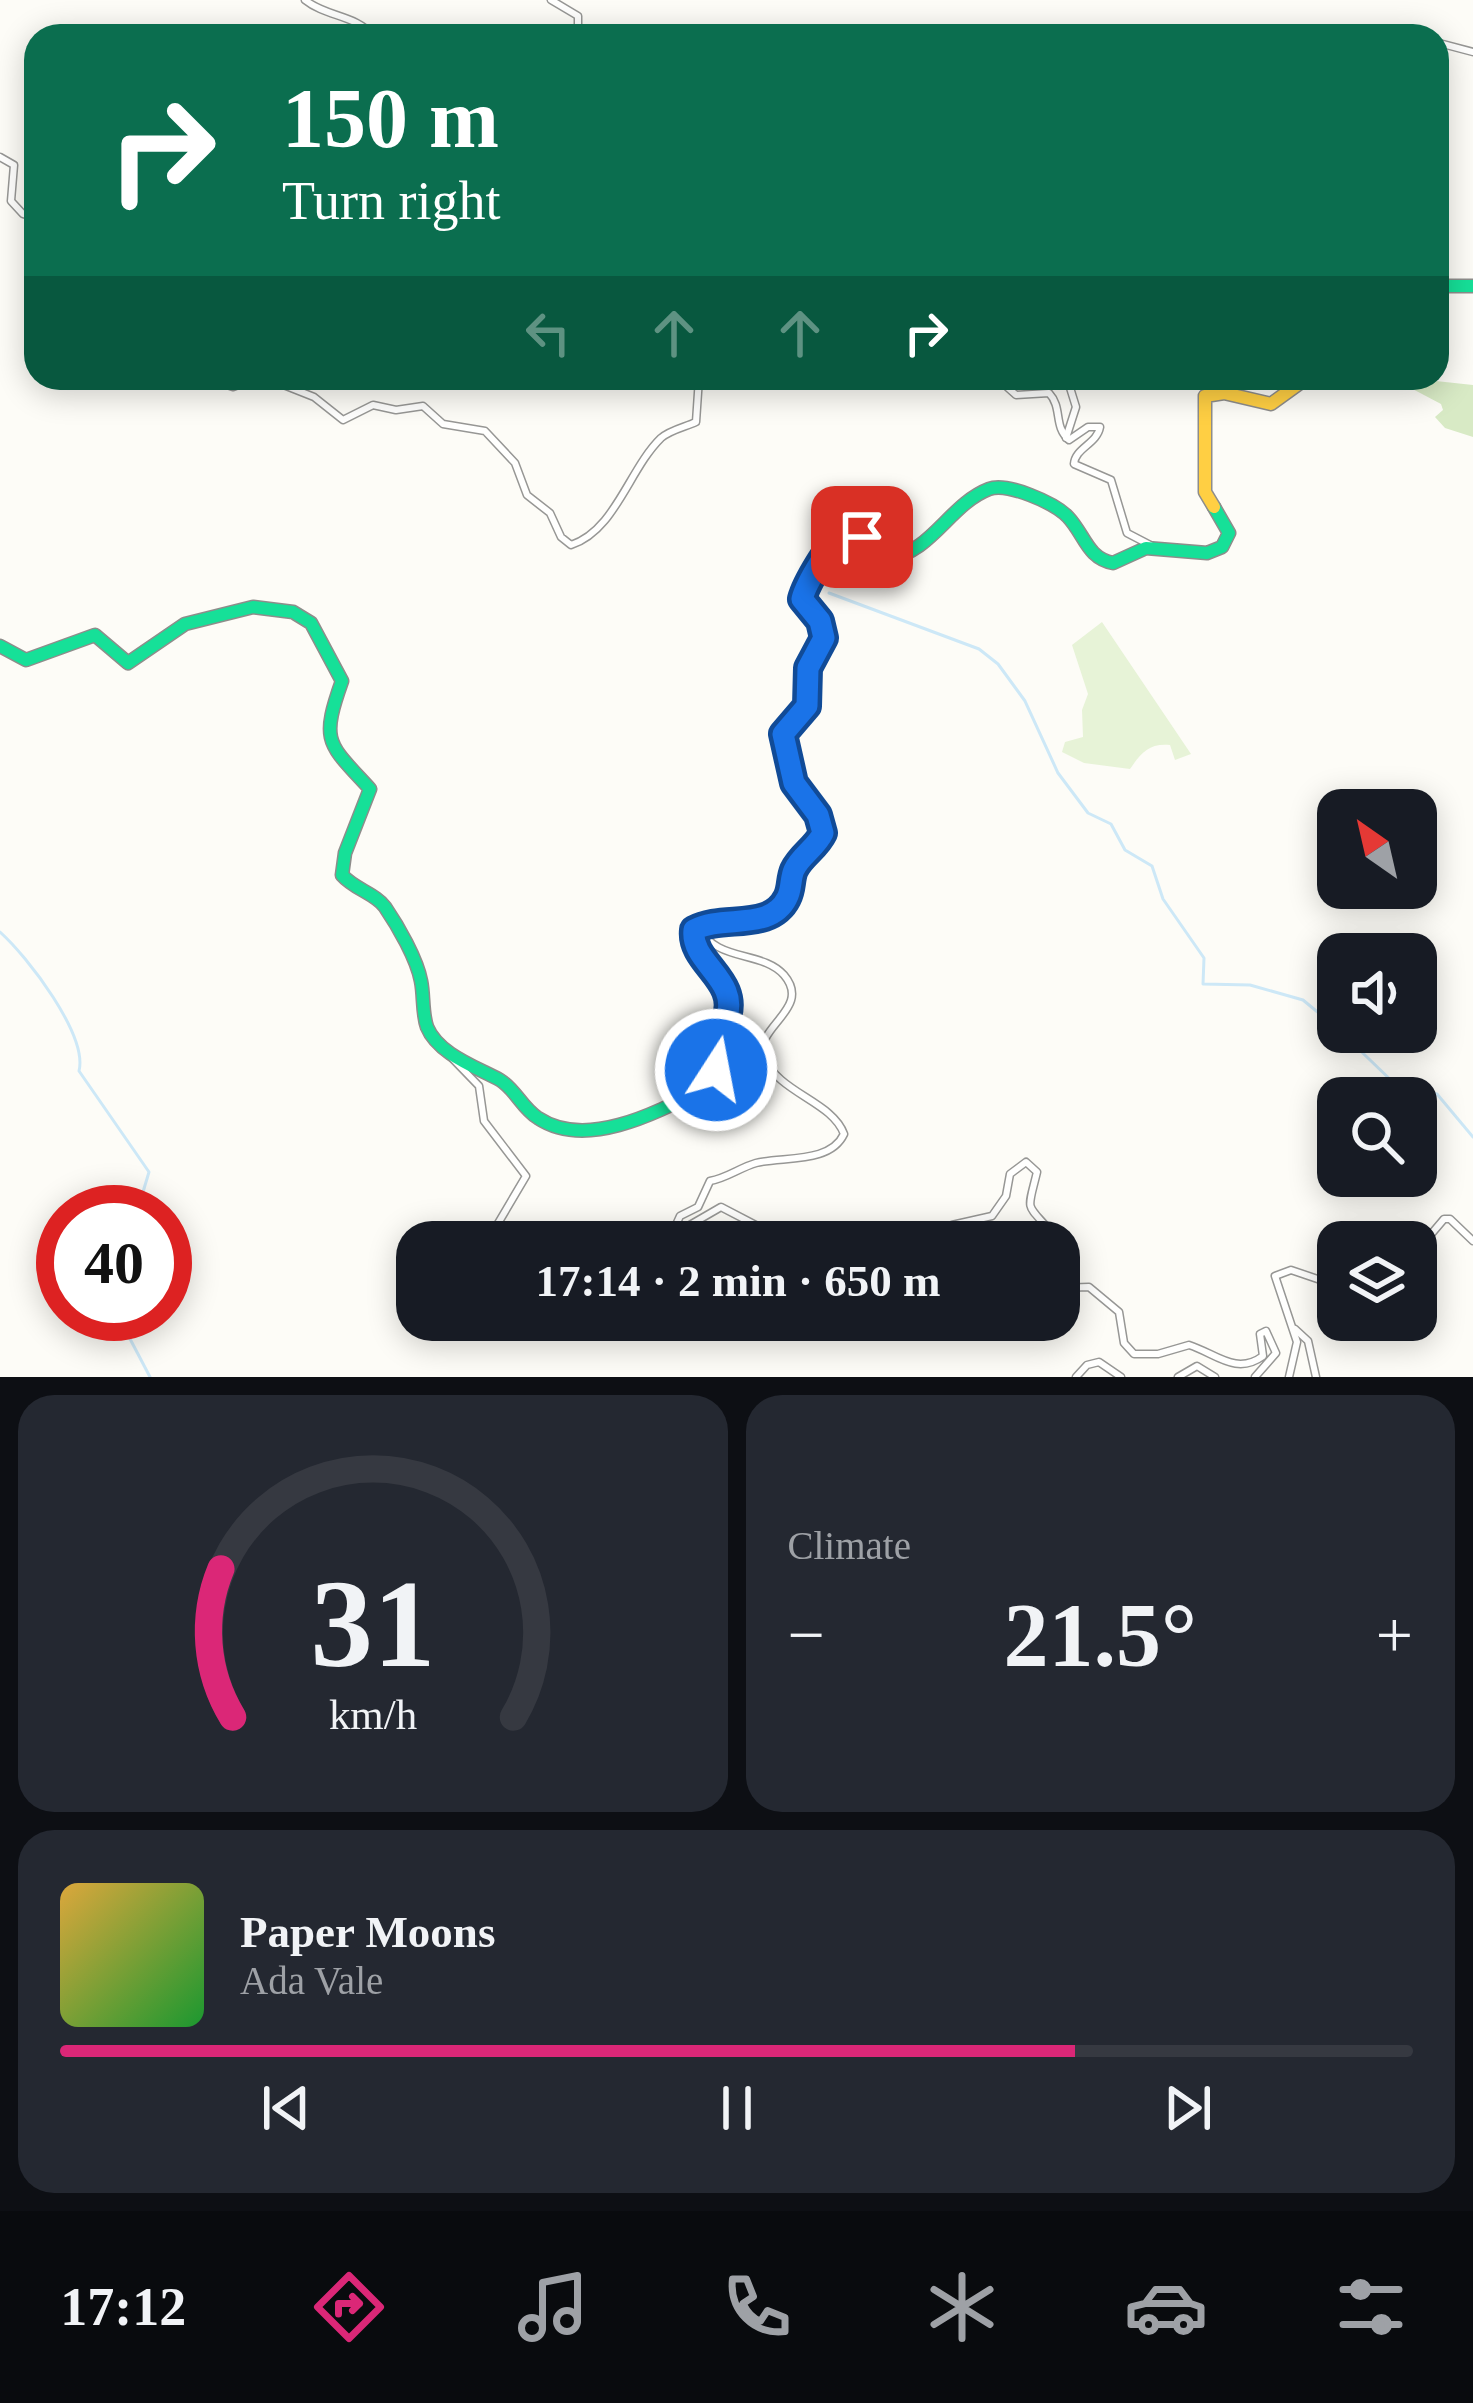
<!DOCTYPE html>
<html lang="en">
<head>
<meta charset="utf-8">
<style>
	body { margin:0; font-family:"Times New Roman",serif; background:#242831; color:#f1f3f6; height:100vh; display:flex; flex-direction:column; font-size:45px; white-space:nowrap }
	* { box-sizing:border-box; margin:0 }
	p { font-size:39px; color:#9ea1a6 }
	.icon { flex:none; width:66px; height:66px; fill:none; stroke:currentColor; stroke-width:2; stroke-linecap:round; stroke-linejoin:round }
	.map { position:relative; height:1377px; overflow:hidden }
	.drawer { display:flex; flex-direction:column; gap:18px; padding:18px; background:#0d0f14; flex:1 }
	.drawer>* { flex:none }
	.top-card { position:absolute; left:24px; top:24px; width:1425px; height:366px; border-radius:36px; box-shadow:0 6px 30px #0003; background:#0b6e4f; color:#fff; overflow:hidden }
	.needle { width:78px; rotate:326deg }
	.controls { position:absolute; left:1317px; top:789px; display:grid; gap:24px }
	.controls a { display:grid; place-items:center; width:120px; height:120px; border-radius:24px; background:#171b24; box-shadow:0 6px 30px #0003; font-size:60px }
	.speed { position:absolute; left:36px; top:1185px; display:flex; gap:24px; font-size:60px; font-weight:700; text-align:center }
	.speed>* { display:grid; place-content:center; width:156px; height:156px; border-radius:50%; background:#171b24; box-shadow:0 6px 30px #0003; line-height:1 }
	.speed .limit { border:18px solid #d22; background:#fff; color:#111 }
	.pin { position:absolute; display:grid; place-items:center; width:102px; height:102px; color:#fff; margin:-51px; border-radius:24px; box-shadow:0 6px 18px #0006 }
	.me { position:absolute; width:132px; margin:-66px; rotate:11deg; stroke-linejoin:round; filter:drop-shadow(0 0 9px #0008) }
	.turn { display:flex; align-items:center; gap:42px; height:252px; padding:0 60px; font-size:54px }
	.turn .icon { width:156px; height:156px; stroke-width:2.5 }
	.turn b { display:block; font-size:84px; line-height:102px }
	.lanes { display:flex; align-items:center; height:114px; padding:0 60px; background:#0003; justify-content:center; gap:60px; direction:ltr }
	.lanes .off { opacity:.35 }
	.big { font-size:90px; font-weight:700; line-height:1.1 }
	.drawer .widget { flex:1; display:flex; flex-direction:column; justify-content:center; gap:18px; min-width:0; padding:0 42px; border-radius:36px; background:#242831 }
	.drawer .dial { align-items:center; gap:0 }
	.dial svg { height:312px; overflow:visible; fill:none; stroke:#363941; stroke-width:7; stroke-linecap:round; text-anchor:middle }
	.dial text { fill:#f1f3f6; stroke:none }
	.song { display:flex; align-items:center; gap:36px }
	.cover { width:144px; height:144px; border-radius:18px; background:linear-gradient(135deg,hsl(40 70% 55%),hsl(130 70% 35%)) }
	.played { height:12px; border-radius:6px; background:linear-gradient(90deg,#db2777 75%,#363941 75%) }
	.keys { display:flex; justify-content:space-around; direction:ltr }
	.heat { display:flex; justify-content:space-between; align-items:center; font-size:66px; direction:ltr }
	.drawer .tiles { flex:1; display:grid; gap:18px; grid-template-columns:1fr 1fr }
	.widget:last-child { grid-column:span 2 }
	.trip { position:absolute; left:396px; top:1221px; width:684px; height:120px; border-radius:36px; background:#171b24; box-shadow:0 6px 30px #0003; font-weight:700; line-height:120px; text-align:center }
	.dock { display:flex; height:192px; justify-content:space-around; align-items:center; background:#090b0e; color:#9ea1a6 }
	.dock .icon { width:84px; height:84px }
	.dock .current { color:#db2777 }
	.dock b { font-size:54px; color:#f1f3f6 }
	.map>svg:first-child { display:block }
	.green { fill:#e7f3d7 }
	.forest { fill:#d8eac5 }
	.lines { fill:none; stroke-linecap:round; stroke-linejoin:round }
	.stream { stroke:#cde8f7; stroke-width:3 }
	.street-casing { stroke:#979795; stroke-width:9 }
	.fast-casing { stroke:#8e8d8b; stroke-width:15 }
	.slow-casing { stroke:#8e8d8b; stroke-width:15 }
	.jam-casing { stroke:#8e8d8b; stroke-width:15 }
	.street { stroke:#fffffe; stroke-width:6 }
	.fast { stroke:#16e098; stroke-width:12 }
	.slow { stroke:#ffcf43; stroke-width:12 }
	.jam { stroke:#f24e42; stroke-width:12 }
	.route-casing { stroke:#114b97; stroke-width:30 }
	.route { stroke:#1a73e8; stroke-width:21 }
</style>
</head>
<body>
<div class="map">
<svg width="1473" height="1377" viewBox="0 0 1473 1377">
	<rect width="100%" height="100%" fill="#fdfcf7"/>
	<path class="green" d="M 1102,622 L 1191,754 L 1175,760 L 1170,745 C 1149,743 1141,753 1130,769 L 1084,763 L 1062,752 L 1065,742 L 1083,737 L 1082,710 L 1088,694 L 1072,645 Z"/>
	<path class="forest" d="M 1408,378 L 1473,385 L 1473,437 L 1445,428 L 1435,417 L 1443,410 L 1441,404 L 1405,385 Z"/>
	<g class="lines">
		<g class="stream">
			<path d="M 829,593 L 979,649 L 998,664 L 1025,701 L 1058,773 L 1088,813 L 1111,824 L 1125,850 L 1152,866 L 1163,899 L 1204,958 L 1203,984 L 1250,985 L 1303,1000 L 1338,1029"/>
			<path d="M 0,932 C 27,956 88,1035 79,1071 L 149,1172 L 137,1212"/>
			<path d="M 1341,1032 L 1397,1086 L 1437,1094 L 1473,1137"/>
			<path d="M 117,1314 L 150,1377"/>
		</g>
		<g class="street-casing">
			<g id="street">
				<path d="M 305,0 C 326,17 357,15 373,36"/>
				<path d="M 551,0 L 578,16 L 578,36"/>
				<path d="M 1439,43 L 1473,52"/>
				<path d="M 0,157 L 14,165 L 11,201 L 23,214 L 36,218"/>
				<path d="M 63,378 L 75,382 L 82,378"/>
				<path d="M 206,378 L 233,387 L 257,378"/>
				<path d="M 266,378 L 314,397 L 343,420 L 373,405 L 396,410 L 423,406 L 443,424 L 485,431 L 515,463 L 527,495 L 550,513 L 561,537 L 571,545 C 615,531 629,469 661,438 C 670,430 685,427 696,422 L 699,378"/>
				<path d="M 745,378 L 757,378"/>
				<path d="M 806,378 L 825,385 L 840,378"/>
				<path d="M 878,378 L 879,378"/>
				<path d="M 997,378 L 1016,395 L 1049,393 C 1063,408 1053,426 1069,440 L 1088,427 L 1100,427 C 1097,444 1075,448 1074,464 L 1111,480 L 1127,533 L 1152,546"/>
				<path d="M 1066,438 L 1076,407 L 1067,378"/>
				<path d="M 698,926 C 716,963 762,950 784,975 C 813,1009 753,1027 764,1057 C 778,1093 832,1101 844,1134 C 830,1164 783,1156 756,1163 C 739,1168 727,1178 710,1181 L 698,1207 L 680,1216 L 675,1227 L 683,1229 L 721,1207 L 773,1234 L 832,1226 L 857,1242"/>
				<path d="M 451,1057 L 479,1086 L 484,1121 L 526,1176 L 487,1242"/>
				<path d="M 648,1242 L 675,1227"/>
				<path d="M 919,1242 L 952,1225 L 992,1216 L 1006,1196 L 1010,1174 L 1026,1162 L 1037,1172 C 1027,1214 1025,1201 1052,1233 L 1046,1242"/>
				<path d="M 1416,1252 L 1444,1219 L 1450,1219 L 1473,1241"/>
				<path d="M 1059,1288 L 1089,1287 L 1119,1312 L 1124,1343 L 1134,1354 L 1158,1354 L 1189,1345 C 1215,1353 1236,1376 1263,1356 L 1260,1334 L 1266,1331 L 1276,1353 L 1255,1377"/>
				<path d="M 481,1320 L 492,1333 L 505,1336 L 541,1320"/>
				<path d="M 1295,1329 L 1308,1341 L 1316,1377"/>
				<path d="M 1076,1377 L 1087,1365 L 1099,1362 L 1121,1377"/>
				<path d="M 1178,1377 L 1197,1366 L 1215,1377"/>
				<path d="M 1289,1377 L 1297,1342 L 1275,1276 L 1291,1270 L 1338,1286"/>
			</g>
		</g>
		<g class="fast-casing">
			<g id="fast">
				<path d="M 1437,286 L 1473,286"/>
				<path d="M 0,646 L 26,660 L 95,635 L 128,663 L 185,624 L 253,607 L 293,612 L 311,623 L 342,681 C 320,743 328,743 370,789 L 345,853 L 342,875 C 354,889 376,894 385,907 C 398,926 417,959 421,981 C 424,995 422,1013 427,1027 C 438,1054 476,1067 500,1080 C 516,1090 522,1108 538,1118 C 589,1152 665,1108 711,1085"/>
				<path d="M 796,786 L 783,739 L 807,707 L 806,675 L 824,638 L 820,621 L 802,599 L 836,537 L 851,531 L 889,558 C 931,553 950,504 989,489 C 1007,482 1055,503 1068,517 C 1085,535 1087,558 1113,563 L 1146,548 L 1207,553 L 1222,547 L 1229,533 L 1214,507"/>
			</g>
		</g>
		<g class="slow-casing">
			<path id="slow" d="M 1214,507 L 1205,492 L 1205,396 L 1224,393 L 1271,404 L 1307,378"/>
		</g>
		<g class="jam-casing">
			<path id="jam" d="M 711,1085 L 717,1082 L 711,1043 L 725,1017 L 728,998 L 697,948 L 694,930 C 722,917 756,928 780,907 L 797,865 L 823,833 L 818,815 L 796,786"/>
		</g>
		<use href="#street" class="street"/>
		<use href="#fast" class="fast"/>
		<use href="#slow" class="slow"/>
		<use href="#jam" class="jam"/>
	</g>
	<g class="lines">
		<g class="route-casing">
			<path id="route" d="M 716,1070 L 711,1045 C 715,1036 722,1028 726,1019 C 741,980 690,963 694,930 C 723,914 770,932 787,898 C 792,889 790,879 794,870 C 801,855 816,848 823,833 L 818,815 L 794,783 L 783,734 L 807,706 L 808,668 L 824,638 L 820,621 L 802,599 C 806,583 832,540 845,531 L 862,537"/>
		</g>
		<use href="#route" class="route"/>
	</g>
</svg>
<div class="controls">
<a><svg class="needle" viewBox="-14 -14 28 28"><path d="M0-13l5 13h-10z" fill="#e53935"/><path d="M0 13l5-13h-10z" fill="#9ea1a6"/></svg></a>
<a><svg class="icon" aria-label="sound" viewBox="0 0 24 24"><path d="M4 9h4l5-4v14l-5-4H4zM17 9q2 3 0 6"/></svg></a>
<a><svg class="icon" aria-label="search" viewBox="0 0 24 24"><circle cx="10" cy="10" r="6"/><path d="M15 15l6 6"/></svg></a>
<a><svg class="icon" aria-label="layers" viewBox="0 0 24 24"><path d="M12 4l9 5-9 5-9-5zM3 14l9 5 9-5"/></svg></a>
</div>
<div class="speed"><div class="limit">40</div></div>
<div class="pin" style="left:862px;top:537px;background:#d93025"><svg class="icon" aria-label="arrive" viewBox="0 0 24 24"><path d="M6 21V4h12l-3 4 3 4H6"/></svg></div>
<svg class="me" style="left:716px;top:1070px" viewBox="-20 -20 40 40"><circle r="17" fill="#1a73e8" stroke="#fff" stroke-width="3"/><path d="M0-11L8 9 0 5-8 9z" fill="#fff"/></svg>
<div class="trip">17:14 · 2 min · 650 m</div>
<div class="top-card">
<div class="turn"><svg class="icon" aria-label="right" viewBox="0 0 24 24"><path d="M7 20v-9h11M14 6l5 5-5 5"/></svg><div><b>150 m</b>Turn right</div></div>
<div class="lanes"><svg class="icon off" aria-label="left" viewBox="0 0 24 24"><path d="M17 20v-9H6M10 6l-5 5 5 5"/></svg><svg class="icon off" aria-label="ahead" viewBox="0 0 24 24"><path d="M12 20V5M6 11l6-6 6 6"/></svg><svg class="icon off" aria-label="ahead" viewBox="0 0 24 24"><path d="M12 20V5M6 11l6-6 6 6"/></svg><svg class="icon" aria-label="right" viewBox="0 0 24 24"><path d="M7 20v-9h11M14 6l5 5-5 5"/></svg></div>
</div>
</div>
<section class="drawer">
<div class="tiles">
<div class="widget dial"><svg viewBox="0 0 100 80">
<path d="M14 69A42 42 0 1 1 86 69"/>
<path d="M14 69A42 42 0 0 1 11 31" stroke="#db2777"/>
<text x="50" y="56" font-size="32" font-weight="700">31</text>
<text x="50" y="72" font-size="11">km/h</text>
</svg></div>
<div class="widget"><p>Climate</p>
<div class="heat"><a>−</a><b class="big">21.5°</b><a>+</a></div>
</div>
<div class="widget">
<div class="song"><i class="cover"></i><div><b>Paper Moons</b><p>Ada Vale</p></div></div>
<div class="played"></div>
<div class="keys"><svg class="icon" aria-label="previous" viewBox="0 0 24 24"><path d="M18 5L8 12l10 7zM5 5v14"/></svg><svg class="icon" aria-label="pause" viewBox="0 0 24 24"><path d="M8 5v14M16 5v14"/></svg><svg class="icon" aria-label="next" viewBox="0 0 24 24"><path d="M6 5l10 7-10 7zM19 5v14"/></svg></div>
</div>
</div>
</section>
<nav class="dock">
<b>17:12</b>
<svg class="icon current" aria-label="directions" viewBox="0 0 24 24"><path d="M12 3l9 9-9 9-9-9zM9 14v-3h6M13 9l2 2-2 2"/></svg>
<svg class="icon" aria-label="music" viewBox="0 0 24 24"><path d="M9 18V5l10-2v13"/><circle cx="6" cy="18" r="3"/><circle cx="16" cy="16" r="3"/></svg>
<svg class="icon" aria-label="phone" viewBox="0 0 24 24"><path d="M5 4h4l2 5-3 2q2 4 5 5l2-3 5 2v4C11 20 4 13 5 4z"/></svg>
<svg class="icon" aria-label="climate" viewBox="0 0 24 24"><path d="M12 3v18M4 7l16 10M4 17L20 7"/></svg>
<svg class="icon" aria-label="car" viewBox="0 0 24 24"><path d="M5 17H2v-5l4-1 3-4h7l3 4 3 1v5h-3M9 17h6M6 11h13"/><circle cx="7" cy="17" r="2"/><circle cx="17" cy="17" r="2"/></svg>
<svg class="icon" aria-label="filters" viewBox="0 0 24 24"><path d="M4 7h16M4 17h16"/><circle cx="9" cy="7" r="2"/><circle cx="15" cy="17" r="2"/></svg>
</nav>
</body>
</html>
